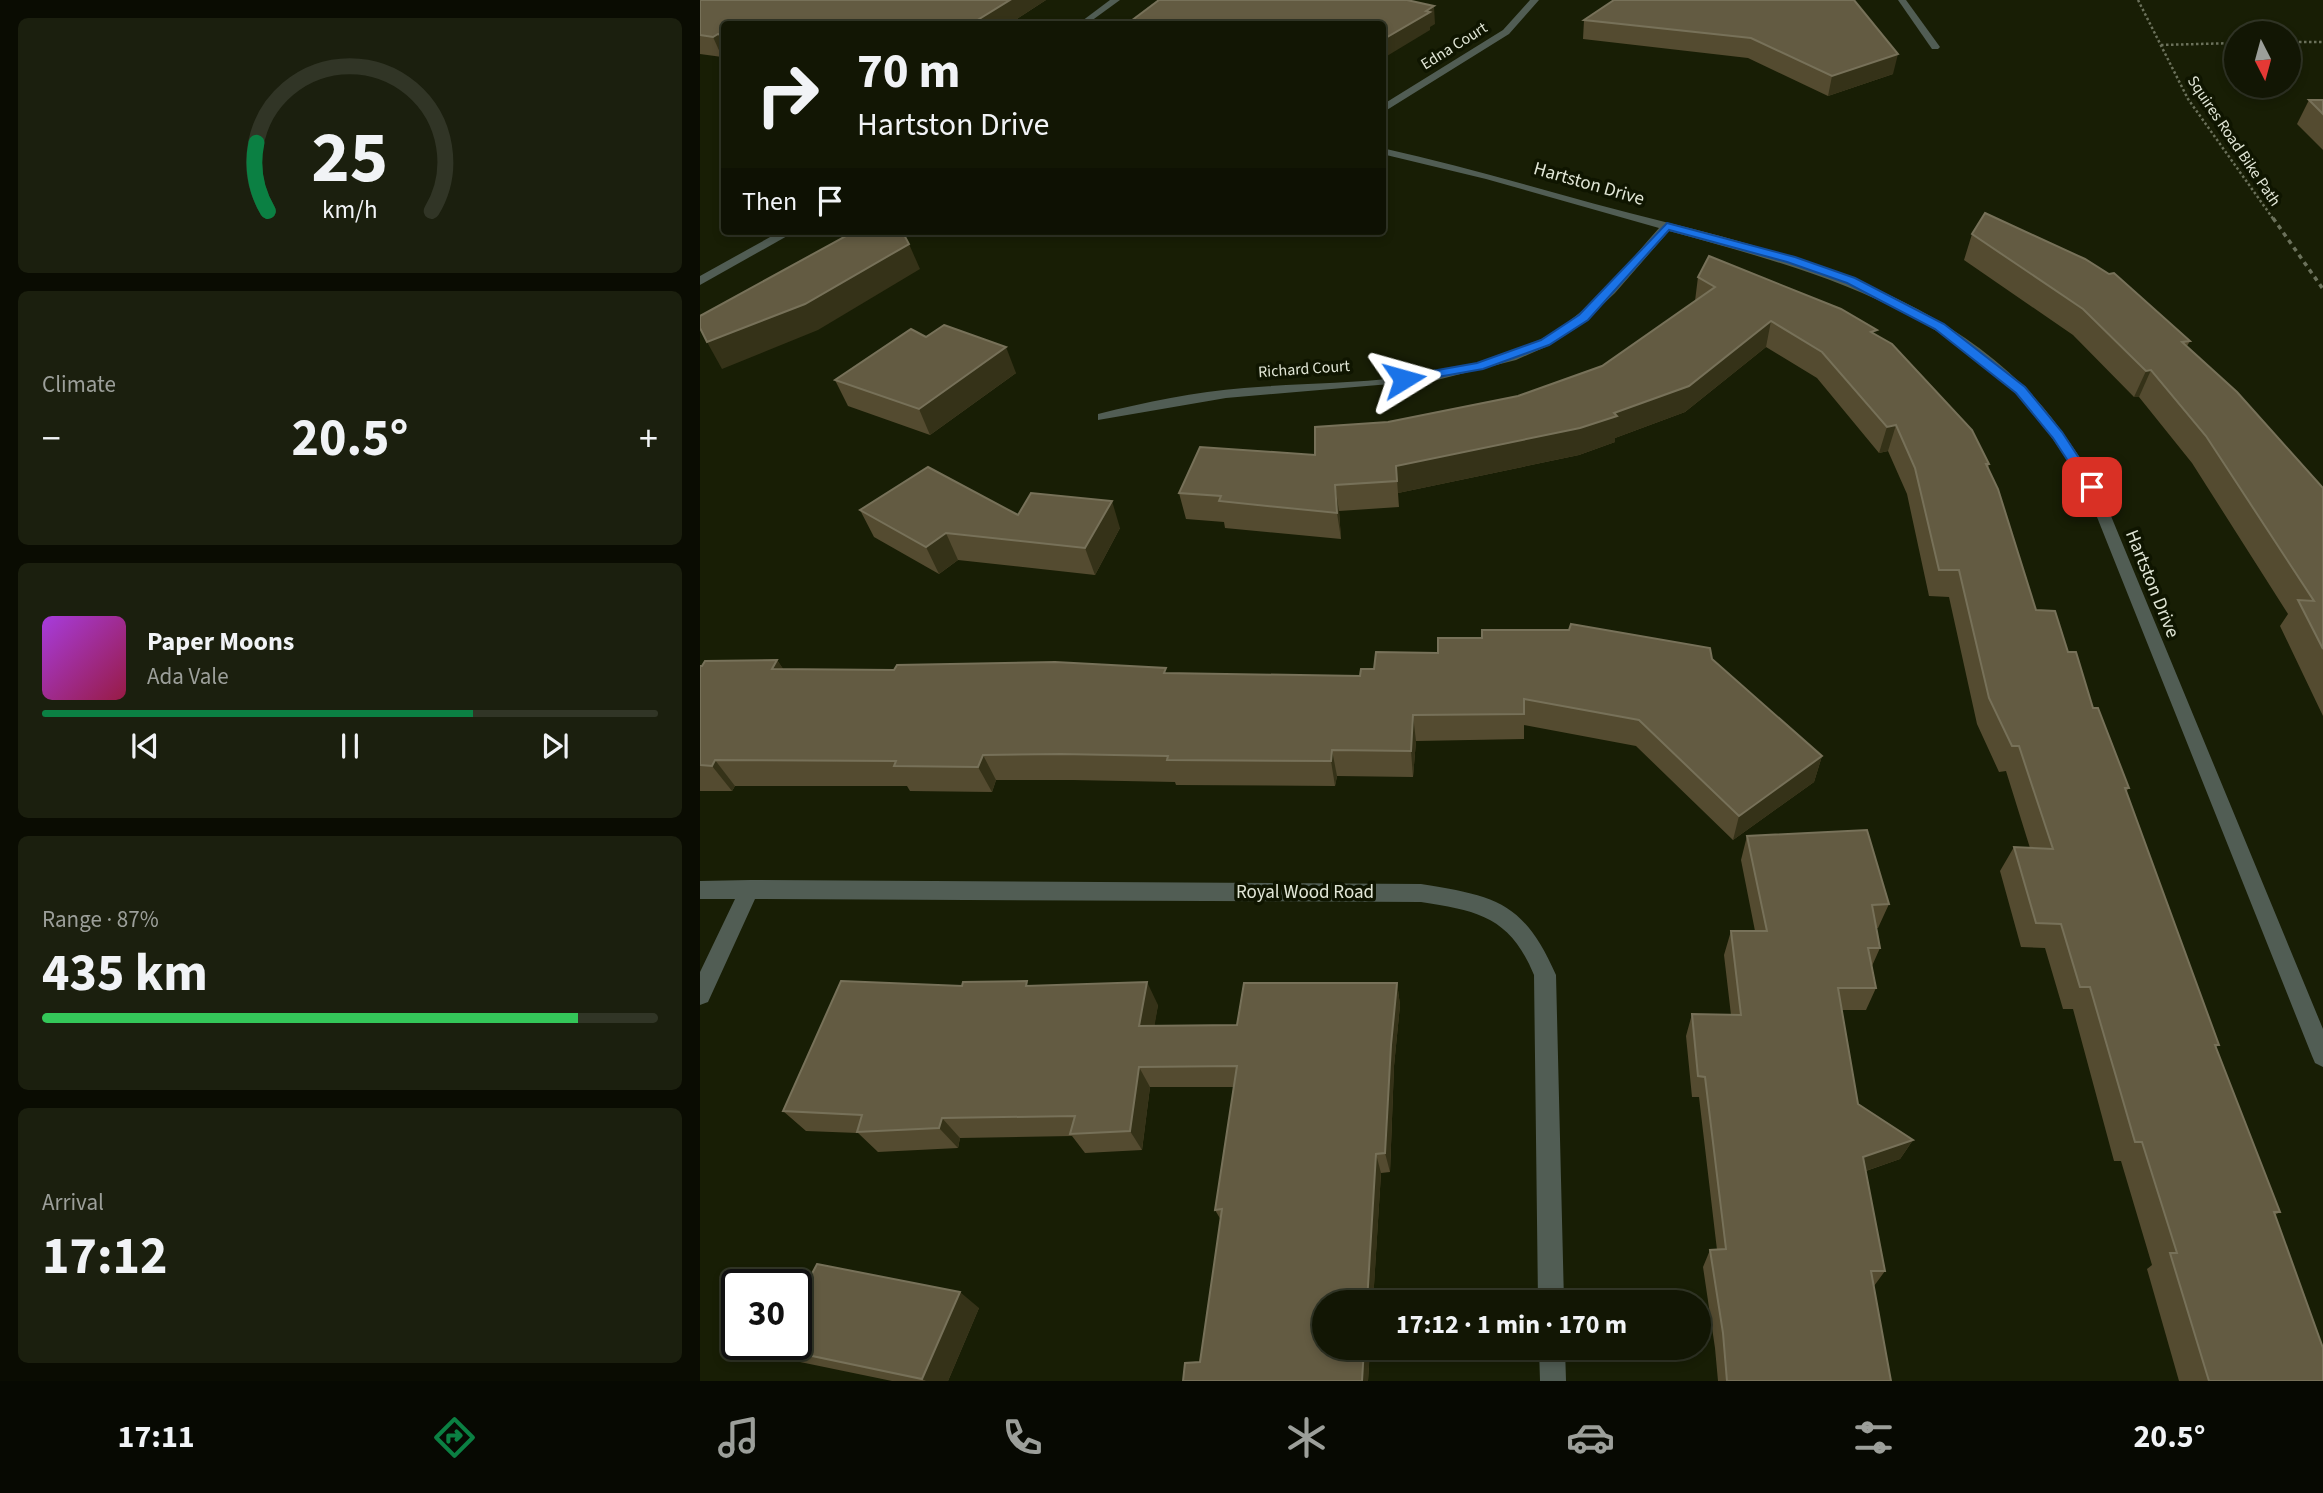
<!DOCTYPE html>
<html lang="en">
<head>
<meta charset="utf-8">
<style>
	body { margin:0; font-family:"Source Sans 3",sans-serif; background:#1b1f0e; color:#f1f3f6; height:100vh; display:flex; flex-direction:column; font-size:26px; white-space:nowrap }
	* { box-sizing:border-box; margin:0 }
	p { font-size:23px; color:#9c9f9a }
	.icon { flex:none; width:38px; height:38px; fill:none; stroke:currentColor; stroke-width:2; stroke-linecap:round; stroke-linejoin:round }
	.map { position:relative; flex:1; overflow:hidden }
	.drawer { display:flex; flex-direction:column; gap:18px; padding:18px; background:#0a0c02; width:700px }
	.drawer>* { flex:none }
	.top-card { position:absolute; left:21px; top:21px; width:665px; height:214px; border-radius:7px; box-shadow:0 4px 10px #0003,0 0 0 2px #313526; background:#121604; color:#f1f3f6; overflow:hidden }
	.needle { width:46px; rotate:174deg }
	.tools { position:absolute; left:1524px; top:21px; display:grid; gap:14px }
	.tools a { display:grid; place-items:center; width:77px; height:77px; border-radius:50%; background:#121604; box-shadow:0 4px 10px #0003,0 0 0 2px #313526; font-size:35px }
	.speed { position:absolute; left:21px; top:1269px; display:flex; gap:14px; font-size:35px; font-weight:700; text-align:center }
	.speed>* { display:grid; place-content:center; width:91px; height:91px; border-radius:50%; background:#121604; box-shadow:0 4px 10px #0003,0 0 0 2px #313526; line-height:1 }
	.speed .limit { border:4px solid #111; border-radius:10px; background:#fff; color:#111 }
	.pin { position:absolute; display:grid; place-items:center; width:60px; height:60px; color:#fff; margin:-30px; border-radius:14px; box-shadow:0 4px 10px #0006 }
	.me { position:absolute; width:77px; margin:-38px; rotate:82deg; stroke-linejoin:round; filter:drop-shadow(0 0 5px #0008) }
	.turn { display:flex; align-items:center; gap:24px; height:147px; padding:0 21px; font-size:32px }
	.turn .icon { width:91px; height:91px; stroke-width:2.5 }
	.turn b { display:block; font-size:49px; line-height:60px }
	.then { display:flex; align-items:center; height:66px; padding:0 21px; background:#0003; gap:14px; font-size:26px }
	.big { font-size:52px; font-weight:700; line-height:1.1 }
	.drawer .widget { flex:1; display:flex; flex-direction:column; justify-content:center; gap:10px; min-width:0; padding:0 24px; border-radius:10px; background:#1b1f0e }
	.drawer .dial { align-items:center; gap:0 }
	.dial svg { height:182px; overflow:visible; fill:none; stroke:#313526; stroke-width:7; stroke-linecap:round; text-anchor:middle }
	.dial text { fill:#f1f3f6; stroke:none }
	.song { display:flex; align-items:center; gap:21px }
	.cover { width:84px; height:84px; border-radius:10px; background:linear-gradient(135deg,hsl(280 70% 55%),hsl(340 70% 35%)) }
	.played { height:7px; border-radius:4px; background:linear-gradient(90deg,#0b8043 70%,#313526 70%) }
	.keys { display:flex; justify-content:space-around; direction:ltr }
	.heat { display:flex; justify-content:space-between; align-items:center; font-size:38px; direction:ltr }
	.charge { height:10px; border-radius:5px; background:linear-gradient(90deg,#34c759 87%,#313526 0) }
	.trip { position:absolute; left:612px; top:1290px; width:399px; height:70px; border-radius:35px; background:#121604; box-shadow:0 4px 10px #0003,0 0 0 2px #313526; font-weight:700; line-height:70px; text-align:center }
	.tab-bar { display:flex; height:112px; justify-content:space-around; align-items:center; background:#070902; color:#9c9f9a }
	.tab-bar .icon { width:49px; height:49px }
	.tab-bar .active { color:#0b8043 }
	.tab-bar b { font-size:32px; color:#f1f3f6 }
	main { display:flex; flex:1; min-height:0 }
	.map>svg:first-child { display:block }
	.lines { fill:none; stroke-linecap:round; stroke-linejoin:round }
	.path-far1 { stroke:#6b715b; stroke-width:2.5; stroke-dasharray:2.5 2.5; stroke-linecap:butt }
	.path { stroke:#6b715b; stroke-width:3.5; stroke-dasharray:4.5 4.5; stroke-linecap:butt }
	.street { fill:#515d54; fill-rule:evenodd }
	.wall { fill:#544b30 }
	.shaded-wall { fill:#353218 }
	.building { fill:#635b42; stroke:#777159; stroke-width:2 }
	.route { fill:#1a73e8; stroke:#114b97; stroke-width:2 }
	.labels { text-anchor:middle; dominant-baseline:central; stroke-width:7; stroke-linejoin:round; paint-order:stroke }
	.far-street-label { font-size:16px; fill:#e1e6d6; stroke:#0f1500 }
	.street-label { font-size:19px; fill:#e1e6d6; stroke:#0f1500 }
</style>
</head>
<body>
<main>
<section class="drawer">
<div class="widget dial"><svg viewBox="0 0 100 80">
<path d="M14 69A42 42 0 1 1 86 69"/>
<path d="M14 69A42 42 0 0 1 9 39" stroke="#0b8043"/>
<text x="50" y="56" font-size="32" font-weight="700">25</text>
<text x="50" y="72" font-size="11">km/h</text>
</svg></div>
<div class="widget"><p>Climate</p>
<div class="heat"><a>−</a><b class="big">20.5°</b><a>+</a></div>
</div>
<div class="widget">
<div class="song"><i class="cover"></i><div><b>Paper Moons</b><p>Ada Vale</p></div></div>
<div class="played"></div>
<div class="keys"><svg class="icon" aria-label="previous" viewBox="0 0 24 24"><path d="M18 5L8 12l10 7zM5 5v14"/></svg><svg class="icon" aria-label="pause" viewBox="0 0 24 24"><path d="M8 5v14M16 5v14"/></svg><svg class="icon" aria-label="next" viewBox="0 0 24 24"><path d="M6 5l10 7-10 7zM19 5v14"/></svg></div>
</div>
<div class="widget"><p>Range · 87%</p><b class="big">435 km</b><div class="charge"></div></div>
<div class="widget"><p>Arrival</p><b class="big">17:12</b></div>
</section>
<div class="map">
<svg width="1623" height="1381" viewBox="0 0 1623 1381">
	<rect width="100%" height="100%" fill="#181e05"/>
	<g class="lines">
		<g class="path-far1">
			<path d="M 1438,0 L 1488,99 L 1574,220"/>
			<path d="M 1589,42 L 1623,42"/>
			<path d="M 1461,45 L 1536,43"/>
		</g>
		<path class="path" d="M 1573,218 L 1623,289"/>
		<g class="street">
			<path d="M 410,0 L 420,0 L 387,24 L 378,24 Z"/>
			<path d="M 830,0 L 839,0 L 809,34 L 682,113 L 682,105 L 803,30 Z"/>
			<path d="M 1198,0 L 1206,0 L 1240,47 L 1238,49 L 1232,49 Z"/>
			<path d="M 682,148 C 778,169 870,199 965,222 C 1095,254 1240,295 1334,397 C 1359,424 1379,456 1399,487 L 1623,1029 L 1623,1067 L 1615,1063 L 1612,1056 L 1385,487 C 1365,458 1347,427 1323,401 C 1230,301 1096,266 969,231 L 915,293 L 884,322 L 850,345 L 816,360 L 737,380 L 526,398 L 398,420 L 398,414 C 446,402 495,392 544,388 C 648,379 767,388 858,329 C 898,303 928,263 959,228 L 786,179 L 682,154 Z"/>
			<path d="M 81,231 L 96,231 L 0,285 L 0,276 Z"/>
			<path d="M 50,880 L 721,884 C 796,896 824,902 856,975 L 864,1302 L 838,1302 L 834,975 C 810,917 779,911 721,902 L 55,899 L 8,1002 L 0,1005 L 0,972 L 35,899 L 0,899 L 0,881 Z"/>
			<path d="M 839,1348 L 865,1348 L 866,1381 L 840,1381 Z"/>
		</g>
	</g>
	<g class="wall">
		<path d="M 0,0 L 346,0 L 309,24 L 24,24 L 24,56 L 22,57 L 0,54 Z"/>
		<path d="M 914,0 L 1193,74 L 1128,96 L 1048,58 L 883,39 L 884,20 Z"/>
		<path d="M 1609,100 L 1623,100 L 1623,150 L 1597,124 Z"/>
		<path d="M 1272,234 L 1490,341 L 1487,346 L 1623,488 L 1623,716 L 1580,626 L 1588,614 L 1492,463 L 1439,397 L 1434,397 L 1373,335 L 1264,260 Z"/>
		<path d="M 998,277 L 1176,335 L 1289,464 L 1288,469 L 1336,610 L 1368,652 L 1429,788 L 1426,792 L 1519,1045 L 1516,1047 L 1580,1212 L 1575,1215 L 1623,1381 L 1479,1381 L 1447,1269 L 1452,1265 L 1421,1161 L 1414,1161 L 1373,1009 L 1363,1009 L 1345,948 L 1321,947 L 1300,871 L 1314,847 L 1330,848 L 1306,771 L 1299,772 L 1277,724 L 1249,597 L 1229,596 L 1207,494 L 1188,451 L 1179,453 L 1117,378 L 1066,347 L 985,412 L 915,438 L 915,442 L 879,455 L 698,493 L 699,507 L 639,511 L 641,539 L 525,528 L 524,522 L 486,519 L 479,493 L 615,455 L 688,422 L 818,396 L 902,366 L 995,301 Z"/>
		<path d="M 226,337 L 316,373 L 230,435 L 148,406 L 135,380 Z"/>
		<path d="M 160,510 L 420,528 L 395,575 L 258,560 L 239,574 L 174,537 Z"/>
		<path d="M 1012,659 L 1122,756 L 1114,782 L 1033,840 L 936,746 L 824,725 L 824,739 L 716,741 L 713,777 L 637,776 L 635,786 L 476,785 L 475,782 L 373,780 L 296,780 L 292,792 L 210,791 L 207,786 L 35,786 L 32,791 L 0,791 L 0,666 L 77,660 L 83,669 L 660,676 L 674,669 Z"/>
		<path d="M 1047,836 L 1189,904 L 1178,928 L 1176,928 L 1180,948 L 1172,966 L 1176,988 L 1166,1010 L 1142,1010 L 1158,1104 L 1213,1140 L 1200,1159 L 1166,1171 L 1185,1271 L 1174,1286 L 1191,1381 L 1018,1381 L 1015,1348 L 1003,1267 L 1010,1250 L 1017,1250 L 999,1097 L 992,1097 L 986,1036 L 992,1014 L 1031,1015 L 1024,955 L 1031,931 L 1055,931 L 1041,860 Z"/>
		<path d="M 697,983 L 700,1005 L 694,1066 L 690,1172 L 681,1173 L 668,1381 L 483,1381 L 500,1362 L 521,1220 L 515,1210 L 534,1087 L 450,1087 L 442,1150 L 385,1153 L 372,1136 L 260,1138 L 258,1148 L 178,1152 L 158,1133 L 106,1131 L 83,1111 L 262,986 L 330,985 L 458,1005 L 454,1026 L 537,1025 Z"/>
		<path d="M 279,1308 L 248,1381 L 192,1381 L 100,1362 L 74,1348 Z"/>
	</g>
	<g class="shaded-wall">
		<path d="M 310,0 L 346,0 L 309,24 L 271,24 Z"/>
		<path d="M 734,6 L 735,24 L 730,27 L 730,30 L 682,59 L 682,40 Z"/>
		<path d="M 18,34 L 24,49 L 24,56 L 22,57 L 13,37 Z"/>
		<path d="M 1198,54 L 1193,74 L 1128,96 L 1132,76 Z"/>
		<path d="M 209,244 L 220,269 L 118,330 L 22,369 L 7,342 Z"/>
		<path d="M 1071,321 L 1066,347 L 985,412 L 915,438 L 915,442 L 879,455 L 698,493 L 699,507 L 696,466 Z"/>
		<path d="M 306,347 L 316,373 L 230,435 L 219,409 Z"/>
		<path d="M 1451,370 L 1439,397 L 1434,397 L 1446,371 Z"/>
		<path d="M 1196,425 L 1188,451 L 1179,453 L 1187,427 Z"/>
		<path d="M 635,485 L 639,511 L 641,539 L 637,513 Z"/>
		<path d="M 412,501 L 420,528 L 395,575 L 385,548 Z"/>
		<path d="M 246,533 L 258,560 L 239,574 L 226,547 Z"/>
		<path d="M 77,660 L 95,686 L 72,669 Z"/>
		<path d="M 713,715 L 716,741 L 713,777 L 711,751 Z"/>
		<path d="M 632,750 L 637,776 L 635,786 L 631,761 Z"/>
		<path d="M 283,755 L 296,780 L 292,792 L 278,767 Z"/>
		<path d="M 1122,756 L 1114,782 L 1033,840 L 1039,816 Z"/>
		<path d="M 15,760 L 35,786 L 32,791 L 12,766 Z"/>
		<path d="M 447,982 L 458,1005 L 451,1047 L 439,1026 Z"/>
		<path d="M 697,983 L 700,1005 L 694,1066 L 690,1172 L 685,1153 L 691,1045 Z"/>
		<path d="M 439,1067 L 450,1087 L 442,1150 L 430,1131 Z"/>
		<path d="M 242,1118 L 260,1138 L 258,1148 L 239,1128 Z"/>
		<path d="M 1213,1140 L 1200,1159 L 1151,1176 L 1163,1157 Z"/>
		<path d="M 676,1154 L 681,1173 L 673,1302 L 667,1302 Z"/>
		<path d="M 260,1292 L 279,1308 L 248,1381 L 226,1381 L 222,1379 Z"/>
		<path d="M 664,1348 L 670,1348 L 668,1381 L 662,1381 Z"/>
	</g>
	<g class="building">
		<path d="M 0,0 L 310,0 L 271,24 L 24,24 L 24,35 L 18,34 L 13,37 L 0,35 Z"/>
		<path d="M 459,0 L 707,0 L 734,6 L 726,11 L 730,12 L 682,40 L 682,24 L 427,24 Z"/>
		<path d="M 914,0 L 1154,0 L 1198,54 L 1132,76 L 1051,38 L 884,20 Z"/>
		<path d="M 1609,100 L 1623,100 L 1623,114 Z"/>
		<path d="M 1285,213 L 1385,259 L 1409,274 L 1414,273 L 1490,341 L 1482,342 L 1537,392 L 1623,488 L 1623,649 L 1598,600 L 1614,601 L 1506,436 L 1451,370 L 1446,371 L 1383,309 L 1272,234 Z"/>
		<path d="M 155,231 L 202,231 L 209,244 L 105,304 L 7,342 L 0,328 L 0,316 Z"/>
		<path d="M 1009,256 L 1141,309 L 1177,330 L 1171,332 L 1192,344 L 1272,430 L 1289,464 L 1286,464 L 1298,489 L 1336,610 L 1355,611 L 1368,652 L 1376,652 L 1393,708 L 1398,708 L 1429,788 L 1425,788 L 1519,1045 L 1515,1045 L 1580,1212 L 1574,1212 L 1623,1348 L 1623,1381 L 1509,1381 L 1470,1253 L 1477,1253 L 1442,1142 L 1435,1142 L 1390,987 L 1380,987 L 1361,924 L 1336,923 L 1314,847 L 1353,849 L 1319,746 L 1312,746 L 1289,698 L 1259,570 L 1239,570 L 1215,468 L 1196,425 L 1187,427 L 1122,352 L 1071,321 L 989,386 L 914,413 L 917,416 L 880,428 L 696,466 L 697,481 L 635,485 L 637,513 L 519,501 L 521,496 L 479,493 L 500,447 L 615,455 L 615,427 L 688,422 L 818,396 L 902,366 L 1015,287 L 998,277 Z"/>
		<path d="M 244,325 L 306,347 L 219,409 L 135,380 L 211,329 L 226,337 Z"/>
		<path d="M 228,467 L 318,515 L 331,493 L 412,501 L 385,548 L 246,533 L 226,547 L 160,510 Z"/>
		<path d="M 871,624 L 1010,648 L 1012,659 L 1122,756 L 1039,816 L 939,720 L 824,699 L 824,714 L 713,715 L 711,751 L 632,750 L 631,761 L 467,760 L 468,756 L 361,754 L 283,755 L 278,767 L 194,766 L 196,761 L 15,760 L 12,766 L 0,765 L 0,666 L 2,666 L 5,661 L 77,660 L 72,669 L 194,670 L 197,665 L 355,662 L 466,668 L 464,673 L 660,676 L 661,669 L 674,669 L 676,652 L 738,653 L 738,638 L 782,638 L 782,630 L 869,630 Z"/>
		<path d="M 1167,830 L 1189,904 L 1172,905 L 1180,948 L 1168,948 L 1176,988 L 1138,988 L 1158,1104 L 1213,1140 L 1163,1157 L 1185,1271 L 1171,1271 L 1191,1381 L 1027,1381 L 1023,1333 L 1010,1250 L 1026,1249 L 1005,1077 L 998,1076 L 992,1014 L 1041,1015 L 1031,931 L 1067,931 L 1047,836 Z"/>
		<path d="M 141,981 L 262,986 L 263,982 L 327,981 L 326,986 L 447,982 L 439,1026 L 537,1025 L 544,983 L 697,983 L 691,1045 L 685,1153 L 676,1154 L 667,1302 L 625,1302 L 625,1348 L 664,1348 L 662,1381 L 483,1381 L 485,1363 L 500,1362 L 522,1209 L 515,1210 L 537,1066 L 439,1067 L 430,1131 L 370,1134 L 375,1116 L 242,1118 L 239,1128 L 157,1132 L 162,1115 L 83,1111 Z"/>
		<path d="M 117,1264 L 260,1292 L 222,1379 L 74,1348 L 76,1344 L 96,1344 L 96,1304 Z"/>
	</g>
	<path class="route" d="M 967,223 L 1095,257 L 1155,278 L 1244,324 L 1325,387 L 1362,432 L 1398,487 L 1392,491 L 1387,490 L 1353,438 L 1316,393 L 1235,329 L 1147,283 L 1087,262 L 969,230 L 888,320 L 849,345 L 783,369 L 704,383 L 697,379 L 704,376 L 777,363 L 841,340 L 879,315 Z"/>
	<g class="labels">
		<g class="far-street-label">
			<text transform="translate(754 46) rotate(-32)">Edna Court</text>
			<text transform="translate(1534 141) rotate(56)">Squires Road Bike Path</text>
			<text transform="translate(604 369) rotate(-4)">Richard Court</text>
		</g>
		<g class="street-label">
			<text transform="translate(889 184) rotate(16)">Hartston Drive</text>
			<text transform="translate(1452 584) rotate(68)">Hartston Drive</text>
			<text x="605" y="892">Royal Wood Road</text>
		</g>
	</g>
</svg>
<div class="tools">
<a><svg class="needle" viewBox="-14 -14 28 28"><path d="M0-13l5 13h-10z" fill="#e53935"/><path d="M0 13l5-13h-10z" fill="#9c9f9a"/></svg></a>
</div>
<div class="speed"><div class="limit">30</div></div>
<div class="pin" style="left:1392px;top:487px;background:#d93025"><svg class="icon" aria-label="arrive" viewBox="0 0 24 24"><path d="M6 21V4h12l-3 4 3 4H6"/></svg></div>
<svg class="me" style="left:704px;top:379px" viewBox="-20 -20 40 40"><path d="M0-17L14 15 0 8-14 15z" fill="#1a73e8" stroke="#fff" stroke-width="4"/></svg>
<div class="trip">17:12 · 1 min · 170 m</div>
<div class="top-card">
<div class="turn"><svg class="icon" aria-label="right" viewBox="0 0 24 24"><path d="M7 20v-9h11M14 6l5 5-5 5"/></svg><div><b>70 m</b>Hartston Drive</div></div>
<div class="then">Then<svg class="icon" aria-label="arrive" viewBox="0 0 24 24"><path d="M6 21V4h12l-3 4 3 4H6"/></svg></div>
</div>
</div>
</main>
<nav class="tab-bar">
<b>17:11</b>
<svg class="icon active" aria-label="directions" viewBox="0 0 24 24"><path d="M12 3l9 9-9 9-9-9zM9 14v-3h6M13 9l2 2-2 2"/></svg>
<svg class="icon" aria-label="music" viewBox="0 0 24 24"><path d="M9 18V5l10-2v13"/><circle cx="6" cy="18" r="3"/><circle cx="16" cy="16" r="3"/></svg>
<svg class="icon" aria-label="phone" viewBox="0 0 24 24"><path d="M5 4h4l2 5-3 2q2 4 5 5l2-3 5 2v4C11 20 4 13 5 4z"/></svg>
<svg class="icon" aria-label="climate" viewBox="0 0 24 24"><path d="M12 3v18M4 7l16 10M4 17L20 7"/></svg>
<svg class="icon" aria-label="car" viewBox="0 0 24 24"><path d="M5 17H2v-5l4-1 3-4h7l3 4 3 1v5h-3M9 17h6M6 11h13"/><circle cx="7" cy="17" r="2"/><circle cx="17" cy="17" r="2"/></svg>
<svg class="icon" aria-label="filters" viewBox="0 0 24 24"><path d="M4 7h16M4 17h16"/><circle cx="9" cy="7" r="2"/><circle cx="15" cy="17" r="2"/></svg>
<b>20.5°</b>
</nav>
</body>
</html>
